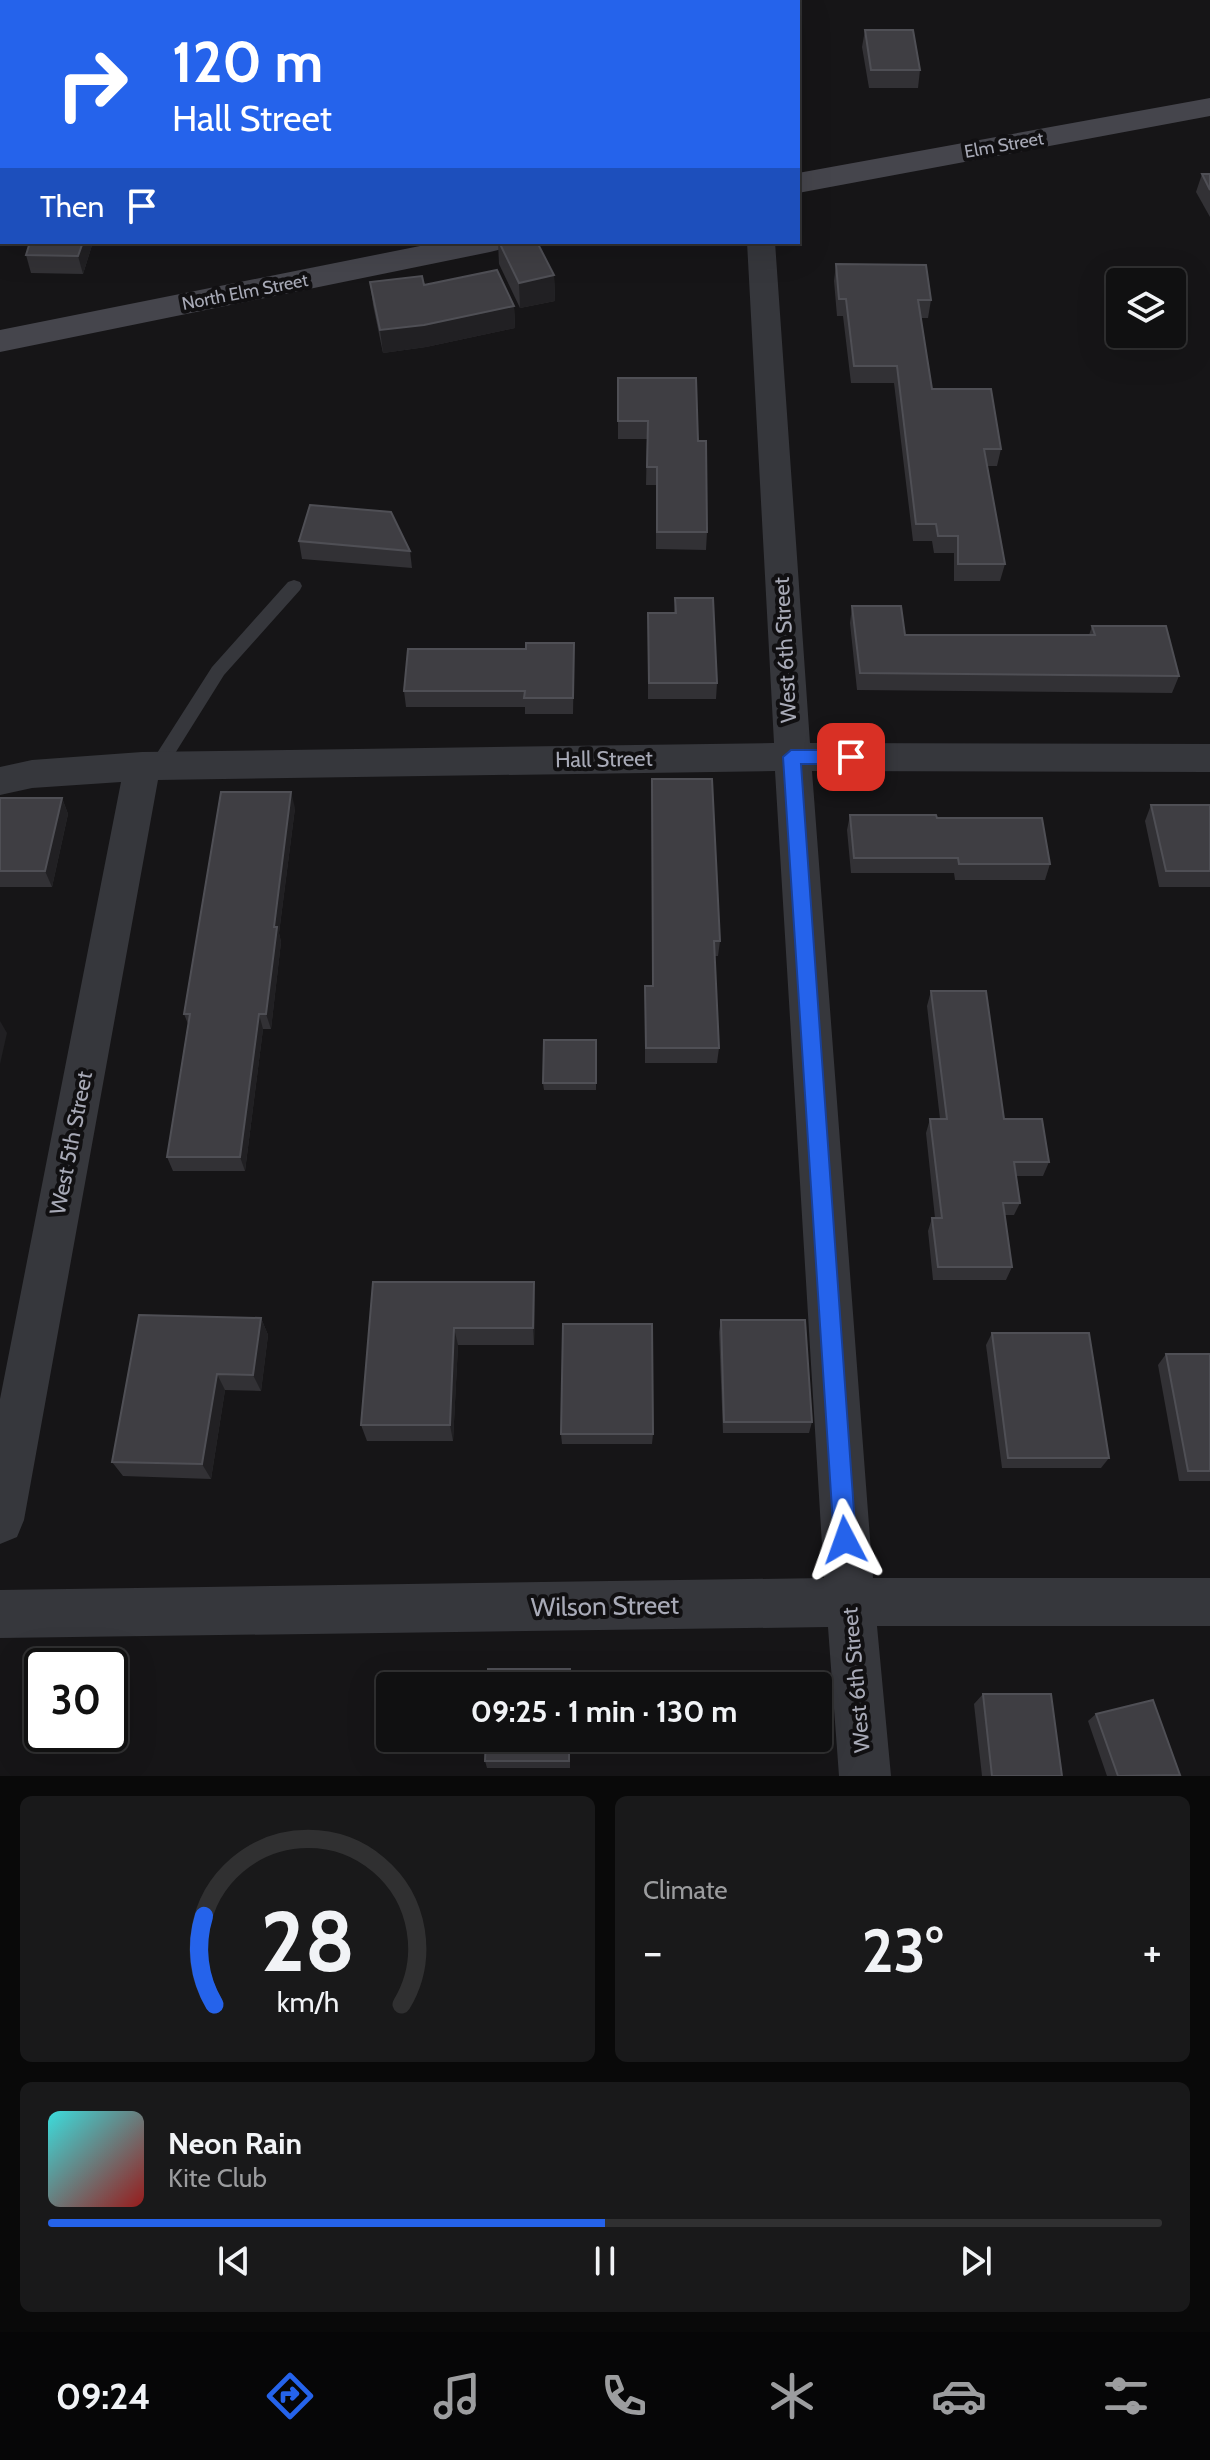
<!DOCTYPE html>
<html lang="en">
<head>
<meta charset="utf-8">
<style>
	body { margin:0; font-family:Cabin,sans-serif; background:#19191a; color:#f1f3f6; height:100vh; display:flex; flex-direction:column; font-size:30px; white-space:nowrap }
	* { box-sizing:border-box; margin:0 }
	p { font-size:26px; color:#9c9d9f }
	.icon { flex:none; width:44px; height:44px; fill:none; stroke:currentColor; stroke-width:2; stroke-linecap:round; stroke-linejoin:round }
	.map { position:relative; height:1776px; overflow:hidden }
	.details { display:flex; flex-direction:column; gap:20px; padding:20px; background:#090909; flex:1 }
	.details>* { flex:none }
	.guide { position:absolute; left:0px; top:0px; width:800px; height:244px; box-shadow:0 8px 32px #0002,0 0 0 2px #303031; background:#2563eb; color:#fff; overflow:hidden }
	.tools { position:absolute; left:1106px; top:268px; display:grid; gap:16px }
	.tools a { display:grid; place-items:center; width:80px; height:80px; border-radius:8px; background:#101011; box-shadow:0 8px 32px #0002,0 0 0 2px #303031; font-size:40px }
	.speed { position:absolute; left:24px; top:1648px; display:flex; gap:16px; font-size:40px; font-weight:700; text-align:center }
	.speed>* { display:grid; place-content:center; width:104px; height:104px; border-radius:50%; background:#101011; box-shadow:0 8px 32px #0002,0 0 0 2px #303031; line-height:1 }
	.speed .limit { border:4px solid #111; border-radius:12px; background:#fff; color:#111 }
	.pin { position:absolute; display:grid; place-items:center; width:68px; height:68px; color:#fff; margin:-34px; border-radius:16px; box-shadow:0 4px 12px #0006 }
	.me { position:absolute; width:88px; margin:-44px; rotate:356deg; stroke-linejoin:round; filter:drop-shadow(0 0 6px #0008) }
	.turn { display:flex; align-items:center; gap:28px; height:168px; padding:0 40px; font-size:36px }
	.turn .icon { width:104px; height:104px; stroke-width:2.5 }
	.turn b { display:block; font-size:56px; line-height:68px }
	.then { display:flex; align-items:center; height:76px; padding:0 40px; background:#0003; gap:16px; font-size:30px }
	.big { font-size:60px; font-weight:700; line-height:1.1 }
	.details .card { flex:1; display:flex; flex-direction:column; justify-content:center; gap:12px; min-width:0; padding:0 28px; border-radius:12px; background:#19191a }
	.details .dial { align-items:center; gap:0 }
	.dial svg { height:208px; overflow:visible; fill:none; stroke:#303031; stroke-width:7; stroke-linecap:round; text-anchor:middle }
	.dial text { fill:#f1f3f6; stroke:none }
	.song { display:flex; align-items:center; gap:24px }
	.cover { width:96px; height:96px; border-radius:12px; background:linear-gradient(135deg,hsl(180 70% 55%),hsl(0 70% 35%)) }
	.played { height:8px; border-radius:4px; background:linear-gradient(90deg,#2563eb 50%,#303031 50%) }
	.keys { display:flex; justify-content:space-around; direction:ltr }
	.heat { display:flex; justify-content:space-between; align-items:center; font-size:44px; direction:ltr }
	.details .tiles { flex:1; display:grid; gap:20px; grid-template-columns:1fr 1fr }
	.card:last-child { grid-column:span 2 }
	.trip { position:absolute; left:376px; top:1672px; width:456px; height:80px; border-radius:8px; background:#101011; box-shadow:0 8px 32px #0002,0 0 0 2px #303031; font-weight:700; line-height:80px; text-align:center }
	.dock { display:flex; height:128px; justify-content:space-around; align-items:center; background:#060607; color:#9c9d9f }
	.dock .icon { width:56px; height:56px }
	.dock .active { color:#2563eb }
	.dock b { font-size:36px; color:#f1f3f6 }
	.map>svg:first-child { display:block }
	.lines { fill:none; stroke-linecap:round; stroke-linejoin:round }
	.lane { fill:#36373c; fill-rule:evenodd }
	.street { fill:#36373c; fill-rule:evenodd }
	.secondary { fill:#45454c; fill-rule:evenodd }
	.wall { fill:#323135 }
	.shaded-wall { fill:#212023 }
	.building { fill:#3f3e43; stroke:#4f4f55; stroke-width:2 }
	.route { fill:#2563eb; stroke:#184099; stroke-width:2 }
	.labels { text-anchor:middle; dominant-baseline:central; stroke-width:8; stroke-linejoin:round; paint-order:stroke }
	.far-street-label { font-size:18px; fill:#a8aab7; stroke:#111012 }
	.street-label { font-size:22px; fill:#a8aab7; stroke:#111012 }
	.near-street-label { font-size:26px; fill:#a8aab7; stroke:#111012 }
</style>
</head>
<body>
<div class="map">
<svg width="1210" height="1776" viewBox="0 0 1210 1776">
	<rect width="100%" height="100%" fill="#161517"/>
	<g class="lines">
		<path class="lane" d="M 294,580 L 300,582 L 302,586 L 300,590 L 224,675 L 164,771 L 152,771 L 149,766 L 152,761 L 212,667 L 288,582 Z"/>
		<g class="street">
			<rect x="758" y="0" width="24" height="2"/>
			<path d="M 2,96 L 2,115 L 0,116 L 0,97 Z"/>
			<path d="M 747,242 L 775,242 L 810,743 L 1210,744 L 1210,772 L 812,771 L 873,1578 L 1210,1578 L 1210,1626 L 877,1626 L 891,1776 L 839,1776 L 828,1627 L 0,1638 L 0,1590 L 824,1578 L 775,771 L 158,780 L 24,1520 L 17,1537 L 0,1544 L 0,1399 L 121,782 L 32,788 L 0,795 L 0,767 L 32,760 L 142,752 L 774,743 Z"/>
		</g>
		<g class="secondary">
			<path d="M 1210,98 L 1210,116 L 798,193 L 798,173 Z"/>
			<path d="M 440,242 L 506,242 L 502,249 L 490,252 L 0,352 L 0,330 Z"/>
		</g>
	</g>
	<g class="wall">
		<path d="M 865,30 L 920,70 L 918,88 L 869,88 L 862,47 Z"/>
		<path d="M 1202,174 L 1210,174 L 1210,217 L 1196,192 Z"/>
		<path d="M 30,242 L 93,242 L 83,274 L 31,273 L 26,255 Z"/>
		<path d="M 498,242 L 537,242 L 554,275 L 555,301 L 520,308 L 499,264 Z"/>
		<path d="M 836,264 L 931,300 L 928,318 L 921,318 L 932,389 L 1001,449 L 997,466 L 987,466 L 1005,564 L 1000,581 L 954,581 L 954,553 L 934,553 L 932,541 L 913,541 L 894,383 L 851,383 L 843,316 L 837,316 L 834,281 Z"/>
		<path d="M 370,282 L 424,285 L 514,306 L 515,328 L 426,347 L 383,353 L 373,305 Z"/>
		<path d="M 618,378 L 698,441 L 707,532 L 706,550 L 656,549 L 656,485 L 646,485 L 647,439 L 618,439 Z"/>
		<path d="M 299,541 L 410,551 L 412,568 L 302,559 Z"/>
		<path d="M 675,598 L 717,683 L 716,699 L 648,699 L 648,613 L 674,613 Z"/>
		<path d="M 852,606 L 905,635 L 1089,635 L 1092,626 L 1179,676 L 1172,693 L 857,690 L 850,623 Z"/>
		<path d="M 526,649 L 574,660 L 573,714 L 525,714 L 525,707 L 406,707 L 404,691 Z"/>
		<path d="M 652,779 L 720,941 L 718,956 L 715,956 L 719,1048 L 717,1063 L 645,1063 L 645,986 L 653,986 Z"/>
		<path d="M 0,798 L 62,798 L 68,814 L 52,887 L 0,887 Z"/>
		<path d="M 1151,805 L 1210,805 L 1210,887 L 1159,887 L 1145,821 Z"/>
		<path d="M 295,808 L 279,933 L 281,942 L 271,1029 L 263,1029 L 245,1171 L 173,1171 L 167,1157 L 188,1024 L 184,1014 Z"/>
		<path d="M 850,815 L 937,818 L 1050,864 L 1045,880 L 955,880 L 954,873 L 851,873 L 847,830 Z"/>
		<path d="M 931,991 L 1004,1119 L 1049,1162 L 1043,1176 L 1016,1176 L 1020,1203 L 1014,1215 L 1005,1215 L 1012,1267 L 1006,1280 L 933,1280 L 928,1231 L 932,1218 L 935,1218 L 926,1133 L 930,1119 L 940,1119 L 927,1006 Z"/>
		<path d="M 596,1040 L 596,1090 L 544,1090 L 543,1083 Z"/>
		<path d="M 373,1282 L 535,1299 L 534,1345 L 458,1345 L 453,1441 L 367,1441 L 361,1425 Z"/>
		<path d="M 261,1318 L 268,1335 L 261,1391 L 225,1390 L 211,1479 L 123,1476 L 112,1462 Z"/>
		<path d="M 721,1320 L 812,1422 L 809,1433 L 723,1433 L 719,1332 Z"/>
		<path d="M 992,1333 L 1109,1458 L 1101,1468 L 1002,1468 L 986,1345 Z"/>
		<path d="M 1166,1354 L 1210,1354 L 1210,1481 L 1179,1481 L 1158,1365 Z"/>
		<path d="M 561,1434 L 653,1434 L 652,1444 L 562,1444 Z"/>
		<path d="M 983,1694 L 1062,1776 L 982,1776 L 974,1704 Z"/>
		<path d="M 1096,1714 L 1179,1776 L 1107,1776 L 1088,1721 Z"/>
		<path d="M 570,1738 L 570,1768 L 487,1768 L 485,1761 Z"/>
	</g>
	<g class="shaded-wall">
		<path d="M 83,242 L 93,242 L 83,274 L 78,256 Z"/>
		<path d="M 554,275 L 555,301 L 520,308 L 519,283 Z"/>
		<path d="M 514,306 L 515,328 L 426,347 L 383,353 L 380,330 Z"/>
		<path d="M 291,792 L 295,808 L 279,933 L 281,942 L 271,1029 L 266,1014 L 274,927 Z"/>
		<path d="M 62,798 L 68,814 L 52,887 L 45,871 Z"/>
		<path d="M 259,1014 L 263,1029 L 245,1171 L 240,1157 Z"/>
		<path d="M 0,1021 L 7,1033 L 0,1064 Z"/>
		<path d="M 534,1282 L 535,1299 L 534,1345 L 533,1328 Z"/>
		<path d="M 261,1318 L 268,1335 L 261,1391 L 253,1375 Z"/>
		<path d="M 454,1328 L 458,1345 L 453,1441 L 450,1425 Z"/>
		<path d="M 217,1374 L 225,1390 L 211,1479 L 202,1464 Z"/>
	</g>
	<g class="building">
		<path d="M 146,0 L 208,0 L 207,2 L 146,2 Z"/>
		<rect x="661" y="0" width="42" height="2"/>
		<path d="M 865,30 L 913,30 L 920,70 L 871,70 Z"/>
		<path d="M 1202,174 L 1210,174 L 1210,190 Z"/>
		<path d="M 30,242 L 83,242 L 78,256 L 26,255 Z"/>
		<path d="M 499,242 L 537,242 L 554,275 L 519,283 Z"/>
		<path d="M 836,264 L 926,265 L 931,300 L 918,300 L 932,389 L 991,389 L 1001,449 L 984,449 L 1005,564 L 958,564 L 958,536 L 938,536 L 936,524 L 916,524 L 897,366 L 854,366 L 846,299 L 839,299 Z"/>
		<path d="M 497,270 L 514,306 L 424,325 L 380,330 L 370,282 L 422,276 L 424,285 Z"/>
		<path d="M 618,378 L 696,378 L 698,441 L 706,441 L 707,532 L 657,532 L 657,467 L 647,467 L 648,421 L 618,421 Z"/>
		<path d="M 310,505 L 391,512 L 410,551 L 299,541 Z"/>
		<path d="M 675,598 L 713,598 L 717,683 L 649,683 L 648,613 L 676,613 Z"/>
		<path d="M 852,606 L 901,606 L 905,635 L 1095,635 L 1092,626 L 1166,626 L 1179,676 L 860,673 Z"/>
		<path d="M 526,643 L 574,643 L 573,698 L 524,698 L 525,691 L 404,691 L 408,649 L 526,649 Z"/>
		<path d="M 652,779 L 712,779 L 720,941 L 714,941 L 719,1048 L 646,1048 L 645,986 L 653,986 Z"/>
		<path d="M 221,792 L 291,792 L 274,927 L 277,927 L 266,1014 L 259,1014 L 240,1157 L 167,1157 L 190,1014 L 184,1014 Z"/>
		<path d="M 0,798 L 62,798 L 45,871 L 0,871 Z"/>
		<path d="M 1151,805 L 1210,805 L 1210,871 L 1166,871 Z"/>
		<path d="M 850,815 L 936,815 L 937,818 L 1042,818 L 1050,864 L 959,864 L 958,858 L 854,858 Z"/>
		<path d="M 931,991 L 986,991 L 1004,1119 L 1042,1119 L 1049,1162 L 1014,1162 L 1020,1203 L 1003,1203 L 1012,1267 L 938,1267 L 932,1218 L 942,1218 L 930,1119 L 947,1119 Z"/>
		<path d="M 544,1040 L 596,1040 L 596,1083 L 543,1083 Z"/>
		<path d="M 373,1282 L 534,1282 L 533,1328 L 454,1328 L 450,1425 L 361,1425 Z"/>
		<path d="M 139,1315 L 261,1318 L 253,1375 L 217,1374 L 202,1464 L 112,1462 Z"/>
		<path d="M 721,1320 L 805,1320 L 812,1422 L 724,1422 Z"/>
		<path d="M 563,1324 L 652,1324 L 653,1434 L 561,1434 Z"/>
		<path d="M 992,1333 L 1089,1333 L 1109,1458 L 1008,1458 Z"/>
		<path d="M 1166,1354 L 1210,1354 L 1210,1471 L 1188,1471 Z"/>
		<rect x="488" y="1669" width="82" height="17"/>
		<path d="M 983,1694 L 1051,1694 L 1062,1776 L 992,1776 Z"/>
		<path d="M 1153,1700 L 1180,1775 L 1118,1776 L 1096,1714 Z"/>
		<path d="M 486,1738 L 569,1738 L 569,1761 L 485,1761 Z"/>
	</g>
	<path class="route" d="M 791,750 L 851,750 L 860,757 L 851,764 L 801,764 L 856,1540 L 853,1548 L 845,1551 L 837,1548 L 834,1540 L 783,757 Z"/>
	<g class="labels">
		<g class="far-street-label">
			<text transform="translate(1004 145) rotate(-10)">Elm Street</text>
			<text transform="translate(245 292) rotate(-11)">North Elm Street</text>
		</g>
		<g class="street-label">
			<text transform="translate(785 650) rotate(-93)">West 6th Street</text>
			<text transform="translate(604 759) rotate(-1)">Hall Street</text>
			<text transform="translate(71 1143) rotate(-79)">West 5th Street</text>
			<text transform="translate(856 1680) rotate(-95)">West 6th Street</text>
		</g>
		<g class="near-street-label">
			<text transform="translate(605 1606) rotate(-1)">Wilson Street</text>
		</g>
	</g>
</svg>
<div class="tools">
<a><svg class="icon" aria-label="layers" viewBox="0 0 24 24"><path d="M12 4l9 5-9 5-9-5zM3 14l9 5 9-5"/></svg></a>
</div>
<div class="speed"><div class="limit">30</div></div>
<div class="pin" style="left:851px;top:757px;background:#d93025"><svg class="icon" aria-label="arrive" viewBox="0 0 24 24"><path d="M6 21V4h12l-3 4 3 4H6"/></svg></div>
<svg class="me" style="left:845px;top:1540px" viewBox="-20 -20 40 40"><path d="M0-17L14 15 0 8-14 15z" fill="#2563eb" stroke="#fff" stroke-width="4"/></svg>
<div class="trip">09:25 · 1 min · 130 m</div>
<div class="guide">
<div class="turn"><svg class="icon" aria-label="right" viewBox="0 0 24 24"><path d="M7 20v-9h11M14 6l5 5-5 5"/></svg><div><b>120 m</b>Hall Street</div></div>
<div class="then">Then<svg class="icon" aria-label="arrive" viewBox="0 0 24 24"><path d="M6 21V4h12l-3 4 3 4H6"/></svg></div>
</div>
</div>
<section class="details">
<div class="tiles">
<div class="card dial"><svg viewBox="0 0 100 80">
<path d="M14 69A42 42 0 1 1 86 69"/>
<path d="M14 69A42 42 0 0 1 10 35" stroke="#2563eb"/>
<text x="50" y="56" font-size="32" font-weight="700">28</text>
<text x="50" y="72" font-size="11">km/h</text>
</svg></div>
<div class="card"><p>Climate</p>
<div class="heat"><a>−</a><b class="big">23°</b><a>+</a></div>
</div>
<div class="card">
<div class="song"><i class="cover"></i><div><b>Neon Rain</b><p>Kite Club</p></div></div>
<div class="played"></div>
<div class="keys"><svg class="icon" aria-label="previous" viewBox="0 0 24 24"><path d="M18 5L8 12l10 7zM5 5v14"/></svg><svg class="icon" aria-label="pause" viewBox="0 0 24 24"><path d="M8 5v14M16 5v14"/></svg><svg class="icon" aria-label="next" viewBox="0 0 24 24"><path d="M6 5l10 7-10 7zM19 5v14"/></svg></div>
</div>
</div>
</section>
<nav class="dock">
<b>09:24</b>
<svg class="icon active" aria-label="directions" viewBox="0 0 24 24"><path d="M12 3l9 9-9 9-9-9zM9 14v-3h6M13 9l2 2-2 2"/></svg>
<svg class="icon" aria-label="music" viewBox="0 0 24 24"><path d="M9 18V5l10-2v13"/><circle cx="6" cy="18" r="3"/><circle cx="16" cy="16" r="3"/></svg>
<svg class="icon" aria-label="phone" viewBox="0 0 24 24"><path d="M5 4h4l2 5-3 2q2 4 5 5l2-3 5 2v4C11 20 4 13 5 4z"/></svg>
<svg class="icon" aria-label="climate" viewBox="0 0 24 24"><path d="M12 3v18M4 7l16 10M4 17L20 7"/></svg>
<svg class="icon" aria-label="car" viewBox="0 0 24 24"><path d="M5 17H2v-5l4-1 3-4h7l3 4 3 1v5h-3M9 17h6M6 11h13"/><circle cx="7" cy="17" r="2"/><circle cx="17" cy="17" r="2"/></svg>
<svg class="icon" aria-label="filters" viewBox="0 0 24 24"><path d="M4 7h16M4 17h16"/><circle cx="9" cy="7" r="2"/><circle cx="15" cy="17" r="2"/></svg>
</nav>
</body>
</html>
